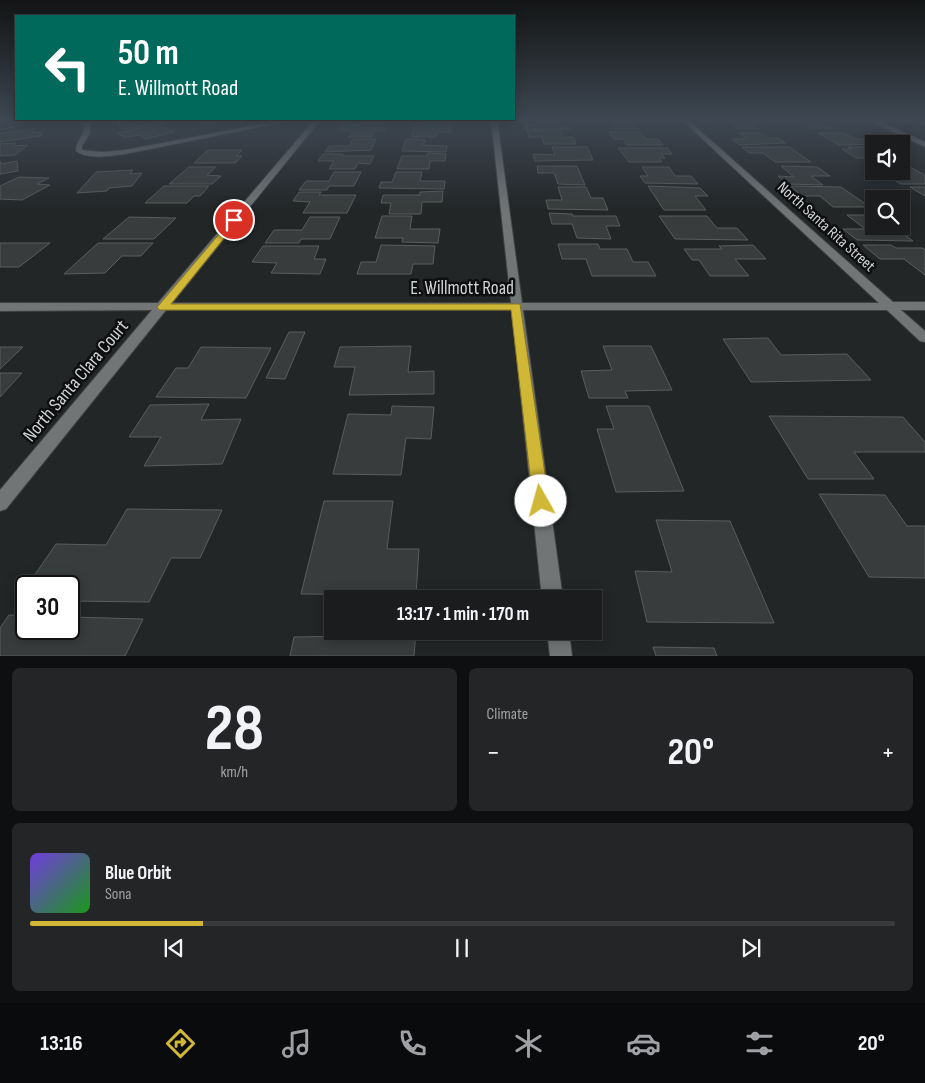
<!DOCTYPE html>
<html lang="en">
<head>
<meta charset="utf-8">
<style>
	body { margin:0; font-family:"Sofia Sans Condensed",sans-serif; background:#232526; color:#f1f3f6; height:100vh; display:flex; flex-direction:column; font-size:19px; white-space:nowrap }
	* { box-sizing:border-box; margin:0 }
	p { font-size:16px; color:#9fa1a4 }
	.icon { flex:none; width:28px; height:28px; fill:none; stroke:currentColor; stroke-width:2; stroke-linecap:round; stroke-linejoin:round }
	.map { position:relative; height:656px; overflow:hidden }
	.sheet { display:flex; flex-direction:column; gap:12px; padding:12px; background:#0e0f10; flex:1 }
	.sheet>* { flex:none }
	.guide { position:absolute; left:15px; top:15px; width:500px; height:105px; border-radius:0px; box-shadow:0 2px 12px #0003,0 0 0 1px #383a3b; background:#00695c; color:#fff; overflow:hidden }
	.buttons { position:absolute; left:865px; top:135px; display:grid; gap:10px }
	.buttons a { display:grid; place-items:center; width:45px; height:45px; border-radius:0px; background:#1a1c1d; box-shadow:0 2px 12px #0003,0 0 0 1px #383a3b; font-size:25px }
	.speed { position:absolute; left:15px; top:575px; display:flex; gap:10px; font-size:25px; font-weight:700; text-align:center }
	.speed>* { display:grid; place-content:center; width:65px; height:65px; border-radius:50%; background:#1a1c1d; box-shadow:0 2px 12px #0003,0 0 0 1px #383a3b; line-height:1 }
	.speed .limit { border:2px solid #111; border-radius:8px; background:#fff; color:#111 }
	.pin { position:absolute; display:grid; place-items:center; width:42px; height:42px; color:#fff; margin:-21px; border:2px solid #fff; border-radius:50%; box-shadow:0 1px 5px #0007 }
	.me { position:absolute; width:55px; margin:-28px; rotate:353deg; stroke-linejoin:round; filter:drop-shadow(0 0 4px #0008) }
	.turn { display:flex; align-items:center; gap:18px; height:105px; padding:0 20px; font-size:22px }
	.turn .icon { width:65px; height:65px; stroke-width:2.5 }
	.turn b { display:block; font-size:35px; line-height:42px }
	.big { font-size:38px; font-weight:700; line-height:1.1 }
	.sheet .widget { flex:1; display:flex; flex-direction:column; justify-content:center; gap:8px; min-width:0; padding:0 18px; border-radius:8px; background:#232526 }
	.sheet .dial { align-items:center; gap:0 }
	.dial b { font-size:65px; line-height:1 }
	.song { display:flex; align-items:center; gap:15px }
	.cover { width:60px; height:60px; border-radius:8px; background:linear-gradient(135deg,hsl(260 70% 55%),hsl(120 70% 35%)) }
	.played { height:5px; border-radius:2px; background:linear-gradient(90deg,#d0b736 20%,#383a3b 20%) }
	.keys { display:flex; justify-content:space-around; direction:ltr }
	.heat { display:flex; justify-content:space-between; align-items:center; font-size:28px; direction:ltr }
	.sheet .tiles { flex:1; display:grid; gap:12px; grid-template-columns:1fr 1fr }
	.widget:last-child { grid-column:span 2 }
	.trip { position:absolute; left:324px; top:590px; width:278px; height:50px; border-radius:0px; background:#1a1c1d; box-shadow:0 2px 12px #0003,0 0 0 1px #383a3b; font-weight:700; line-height:50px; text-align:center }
	.menu { display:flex; height:80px; justify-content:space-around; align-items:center; background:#0a0b0c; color:#9fa1a4 }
	.menu .icon { width:35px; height:35px }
	.menu .current { color:#d0b736 }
	.menu b { font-size:22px; color:#f1f3f6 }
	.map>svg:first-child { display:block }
	.building { fill:#383c3c; stroke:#595d5d }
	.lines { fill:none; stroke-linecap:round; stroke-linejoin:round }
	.minor-casing { stroke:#3f4243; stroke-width:2 }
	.minor { fill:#717576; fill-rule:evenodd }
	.route { fill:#d0b736; stroke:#877723 }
	.labels { text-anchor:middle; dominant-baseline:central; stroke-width:5; stroke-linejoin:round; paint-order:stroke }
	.far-street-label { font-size:16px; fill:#d2d4d5; stroke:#0d0e0f }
	.street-label { font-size:19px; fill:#d2d4d5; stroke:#0d0e0f }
</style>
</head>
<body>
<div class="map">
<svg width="925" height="656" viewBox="0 0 925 656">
	<rect width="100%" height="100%" fill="#222627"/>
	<g class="building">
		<path d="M 15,119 L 43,119 L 43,121 L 0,130 L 0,121 Z"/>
		<path d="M 125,119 L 167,119 L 169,122 L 121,129 L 118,124 L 127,122 Z"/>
		<path d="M 185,119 L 227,119 L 229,121 L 189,125 Z"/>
		<path d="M 346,119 L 387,119 L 378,119 L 376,122 L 381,122 L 380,124 L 343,124 Z"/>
		<path d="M 418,119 L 450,119 L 449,124 L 416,124 Z"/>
		<path d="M 535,119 L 553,119 L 556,124 L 568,127 L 570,129 L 526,130 L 525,125 L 538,125 Z"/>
		<path d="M 608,119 L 641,119 L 644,122 L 632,122 L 638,129 L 616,129 Z"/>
		<path d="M 706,119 L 761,119 L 768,123 L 751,123 L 759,128 L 737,128 L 728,122 L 711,122 Z"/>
		<path d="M 795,119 L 833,119 L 839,122 L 821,122 L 832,128 L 810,128 Z"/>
		<path d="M 899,119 L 925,119 L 925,125 L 919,123 L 907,122 Z"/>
		<path d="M 160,124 L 174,132 L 145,139 L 139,135 L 125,138 L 117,133 Z"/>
		<path d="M 342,125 L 360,125 L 359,127 L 386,127 L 385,131 L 375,130 L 371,137 L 349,137 L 353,131 L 339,130 Z"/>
		<path d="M 433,125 L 451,125 L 451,132 L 437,132 L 436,137 L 412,137 L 414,127 Z"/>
		<path d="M 33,129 L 33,133 L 41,132 L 41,136 L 0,142 L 0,133 Z"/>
		<path d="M 527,131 L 561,131 L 563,137 L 573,137 L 576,144 L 544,144 L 542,137 L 529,137 Z"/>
		<path d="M 609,132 L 640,132 L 646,139 L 658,139 L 663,145 L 627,145 L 623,139 L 614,139 Z"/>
		<path d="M 739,133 L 760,133 L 768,138 L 778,138 L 786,143 L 739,145 L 732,139 L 747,139 Z"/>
		<path d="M 818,133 L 844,133 L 855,139 L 871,139 L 880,144 L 839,145 Z"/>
		<path d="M 353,139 L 376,139 L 371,150 L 325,152 L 329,146 L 349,146 Z"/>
		<path d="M 406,139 L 425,140 L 423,145 L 447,146 L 446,152 L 402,151 Z"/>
		<path d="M 16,143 L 13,146 L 28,145 L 15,155 L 0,156 L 0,144 Z"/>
		<path d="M 552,147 L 587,147 L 593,160 L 535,161 L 533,154 L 555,155 Z"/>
		<path d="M 742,147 L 789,147 L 811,162 L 775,162 L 763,153 L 749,153 Z"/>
		<path d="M 848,147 L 874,147 L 874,161 L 867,158 L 856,158 L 842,149 L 852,149 Z"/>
		<path d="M 618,148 L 667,148 L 672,154 L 661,154 L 665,158 L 659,158 L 662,162 L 629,162 Z"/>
		<path d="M 208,150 L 242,150 L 236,156 L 242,156 L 235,163 L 194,163 Z"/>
		<path d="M 428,153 L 446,154 L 445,161 L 430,161 L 429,169 L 397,169 L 402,156 L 427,156 Z"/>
		<path d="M 323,154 L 343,154 L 342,156 L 374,156 L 370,164 L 358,163 L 355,169 L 329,169 L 334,161 L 318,161 Z"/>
		<path d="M 0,161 L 1,164 L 17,161 L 18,171 L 0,174 Z"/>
		<path d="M 537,166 L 577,166 L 585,185 L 558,184 L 554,173 L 538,173 Z"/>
		<path d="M 781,166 L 817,167 L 830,176 L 811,176 L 823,185 L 788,184 L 778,176 L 794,177 Z"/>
		<path d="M 901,166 L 908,166 L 925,175 L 925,184 L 901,184 L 880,171 L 901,171 Z"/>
		<path d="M 189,167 L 216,167 L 207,175 L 221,176 L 212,184 L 169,184 Z"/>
		<path d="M 642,167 L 669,167 L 675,176 L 691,176 L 698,184 L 645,183 L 640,176 L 648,176 Z"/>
		<path d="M 133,170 L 130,174 L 142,173 L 132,186 L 109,188 L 107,191 L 77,193 L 96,172 Z"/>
		<path d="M 334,172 L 361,172 L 354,186 L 329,186 L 327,190 L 299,190 L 306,181 L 329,181 Z"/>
		<path d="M 396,172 L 422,172 L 420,181 L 445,181 L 444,189 L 379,188 L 381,182 L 392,182 Z"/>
		<path d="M 19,177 L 49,178 L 37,184 L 50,185 L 22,200 L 0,199 L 0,186 Z"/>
		<path d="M 164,186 L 209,186 L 200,196 L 194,196 L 187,203 L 145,203 Z"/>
		<path d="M 648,186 L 700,188 L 708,196 L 695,196 L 706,210 L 664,210 Z"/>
		<path d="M 790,186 L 841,187 L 870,207 L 833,207 L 820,196 L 802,196 Z"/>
		<path d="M 558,187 L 586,187 L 591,198 L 603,198 L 608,210 L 548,209 L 546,200 L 562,200 Z"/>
		<path d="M 910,187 L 925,187 L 925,196 Z"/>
		<path d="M 443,191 L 442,202 L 422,202 L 421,214 L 389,214 L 391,203 L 381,203 L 383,195 L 420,195 L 420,192 Z"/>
		<path d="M 299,192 L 321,192 L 319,195 L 356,195 L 347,213 L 303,213 L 310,202 L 293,201 Z"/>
		<path d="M 549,213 L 572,214 L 573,216 L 616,216 L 620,226 L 606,226 L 611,239 L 577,238 L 572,224 L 552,224 Z"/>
		<path d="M 847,215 L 874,215 L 874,226 L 892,226 L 913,241 L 857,240 L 843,229 L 865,229 Z"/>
		<path d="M 382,216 L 412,216 L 410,229 L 440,229 L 438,243 L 402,242 L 403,238 L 375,238 Z"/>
		<path d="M 659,216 L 707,216 L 717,228 L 737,228 L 748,240 L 675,239 Z"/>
		<path d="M 129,217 L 176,218 L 154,239 L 103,239 Z"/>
		<path d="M 310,217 L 340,217 L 330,239 L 301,239 L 299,243 L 265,243 L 274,230 L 302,230 Z"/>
		<path d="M 0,243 L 50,243 L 19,267 L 0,267 Z"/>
		<path d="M 98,243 L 153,243 L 141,256 L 122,256 L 105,273 L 64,274 Z"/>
		<path d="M 558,244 L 598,244 L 600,249 L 627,249 L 633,262 L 648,262 L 656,276 L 592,276 L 586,259 L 562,259 Z"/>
		<path d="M 381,245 L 435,246 L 433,264 L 413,264 L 411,274 L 357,274 L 361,262 L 376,262 Z"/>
		<path d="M 753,245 L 766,259 L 735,259 L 749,276 L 710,276 L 699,260 L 692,260 L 684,249 L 722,249 L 719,246 Z"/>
		<path d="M 863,245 L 891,245 L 896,248 L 923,248 L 925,250 L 925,275 L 904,259 L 880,259 Z"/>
		<path d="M 263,246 L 319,246 L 314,259 L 326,259 L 320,274 L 271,273 L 277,263 L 252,262 Z"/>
		<path d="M 289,332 L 305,332 L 285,379 L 266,378 Z"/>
		<path d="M 768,338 L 781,355 L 847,354 L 871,380 L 751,382 L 723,339 Z"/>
		<path d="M 411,346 L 408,372 L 434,371 L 434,394 L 349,395 L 355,367 L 334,367 L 340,347 Z"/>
		<path d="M 603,346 L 651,346 L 672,390 L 625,391 L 628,398 L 589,398 L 581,371 L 612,370 Z"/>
		<path d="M 0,347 L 23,347 L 0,369 Z"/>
		<path d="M 201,347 L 271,348 L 246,398 L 156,397 L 176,368 L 188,368 Z"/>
		<path d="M 0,373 L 22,373 L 0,397 Z"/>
		<path d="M 209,404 L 201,420 L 241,419 L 222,464 L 144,466 L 161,437 L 129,437 L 150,405 Z"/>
		<path d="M 392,406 L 434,407 L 431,439 L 406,438 L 401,475 L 333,474 L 348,414 L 391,415 Z"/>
		<path d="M 606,406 L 649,406 L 684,491 L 616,492 L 597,429 L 614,429 Z"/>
		<path d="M 769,416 L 903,417 L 925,442 L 925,452 L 854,452 L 874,479 L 808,479 Z"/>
		<path d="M 819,494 L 885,495 L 907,526 L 925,526 L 925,578 L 869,577 Z"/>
		<path d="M 324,501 L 393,501 L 387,549 L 419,549 L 416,595 L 301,594 Z"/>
		<path d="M 127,509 L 222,510 L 200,558 L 171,558 L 149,602 L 69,601 L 69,586 L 27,586 L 56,544 L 106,545 Z"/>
		<path d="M 656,520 L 730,521 L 774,623 L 647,622 L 635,571 L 672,572 Z"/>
		<path d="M 9,615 L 26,616 L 26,629 L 69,629 L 69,617 L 143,619 L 125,656 L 0,656 L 0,628 Z"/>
		<path d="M 357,631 L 416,631 L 414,656 L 290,656 L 294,637 L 356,636 Z"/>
		<path d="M 653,647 L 714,648 L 717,656 L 656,656 Z"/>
	</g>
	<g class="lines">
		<g class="minor-casing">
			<g id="minor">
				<path d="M 83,119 L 89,119 L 90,133 L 82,146 L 82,150 L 102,152 L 125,150 L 289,119 L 300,119 L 125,154 C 110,156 89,160 76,151 C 76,138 88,136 83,119 Z"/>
				<path d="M 315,119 L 321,119 L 172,303 L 511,303 L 491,119 L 497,119 L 522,303 L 879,303 L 681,119 L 687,119 L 893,302 L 925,302 L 925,310 L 901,310 L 925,331 L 925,342 L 920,341 L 887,310 L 523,310 L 563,599 L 542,599 L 512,310 L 166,310 L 6,509 L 0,511 L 0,490 L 152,310 L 0,311 L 0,303 L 158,303 Z"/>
				<path d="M 867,119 L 874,119 L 925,142 L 925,147 Z"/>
				<path d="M 547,631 L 569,631 L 572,656 L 550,656 Z"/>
			</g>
		</g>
		<use href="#minor" class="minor"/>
	</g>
	<linearGradient id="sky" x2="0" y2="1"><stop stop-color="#131515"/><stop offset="0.57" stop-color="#3e4752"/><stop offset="1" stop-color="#3e4752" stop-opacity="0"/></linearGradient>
	<rect width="925" height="210" fill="url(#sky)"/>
	<path class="route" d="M 234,218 L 239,220 L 237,222 L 171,304 L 520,304 L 549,501 L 547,506 L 541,508 L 535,506 L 533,501 L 511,310 L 159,310 L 157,307 L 159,305 L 232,219 Z"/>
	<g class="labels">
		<g class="far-street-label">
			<text transform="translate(826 227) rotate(42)">North Santa Rita Street</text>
		</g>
		<g class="street-label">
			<text x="462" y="288">E. Willmott Road</text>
			<text transform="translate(76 381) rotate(-50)">North Santa Clara Court</text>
		</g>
	</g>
</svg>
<div class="buttons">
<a><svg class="icon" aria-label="sound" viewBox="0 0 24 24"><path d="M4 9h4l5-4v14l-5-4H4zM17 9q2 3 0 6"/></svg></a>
<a><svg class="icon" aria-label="search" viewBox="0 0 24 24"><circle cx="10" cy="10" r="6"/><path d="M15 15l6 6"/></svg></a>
</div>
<div class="speed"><div class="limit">30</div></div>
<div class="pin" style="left:234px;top:220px;background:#d93025"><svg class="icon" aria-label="arrive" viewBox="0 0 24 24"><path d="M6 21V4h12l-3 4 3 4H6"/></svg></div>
<svg class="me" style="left:541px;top:501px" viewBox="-20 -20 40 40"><circle r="19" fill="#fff"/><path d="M0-13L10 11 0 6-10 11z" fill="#d0b736"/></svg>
<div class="trip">13:17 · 1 min · 170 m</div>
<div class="guide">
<div class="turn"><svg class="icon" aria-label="left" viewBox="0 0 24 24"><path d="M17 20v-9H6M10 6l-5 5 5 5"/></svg><div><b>50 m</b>E. Willmott Road</div></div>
</div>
</div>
<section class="sheet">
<div class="tiles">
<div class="widget dial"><b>28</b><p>km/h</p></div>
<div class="widget"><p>Climate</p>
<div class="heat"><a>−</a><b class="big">20°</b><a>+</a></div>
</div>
<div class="widget">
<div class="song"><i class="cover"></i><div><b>Blue Orbit</b><p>Sona</p></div></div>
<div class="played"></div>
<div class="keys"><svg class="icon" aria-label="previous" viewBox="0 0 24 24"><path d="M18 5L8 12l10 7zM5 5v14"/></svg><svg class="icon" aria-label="pause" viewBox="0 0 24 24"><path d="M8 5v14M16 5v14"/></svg><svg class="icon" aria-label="next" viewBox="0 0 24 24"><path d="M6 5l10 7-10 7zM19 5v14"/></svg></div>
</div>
</div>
</section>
<nav class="menu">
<b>13:16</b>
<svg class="icon current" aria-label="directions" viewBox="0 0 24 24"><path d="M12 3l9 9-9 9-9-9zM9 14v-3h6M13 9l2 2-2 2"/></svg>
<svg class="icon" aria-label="music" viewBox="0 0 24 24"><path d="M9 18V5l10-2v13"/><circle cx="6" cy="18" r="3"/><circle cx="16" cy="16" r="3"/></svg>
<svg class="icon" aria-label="phone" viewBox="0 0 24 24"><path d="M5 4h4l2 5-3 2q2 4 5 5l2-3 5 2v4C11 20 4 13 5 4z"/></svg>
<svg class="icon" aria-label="climate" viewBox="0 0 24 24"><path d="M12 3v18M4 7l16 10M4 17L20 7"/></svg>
<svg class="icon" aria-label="car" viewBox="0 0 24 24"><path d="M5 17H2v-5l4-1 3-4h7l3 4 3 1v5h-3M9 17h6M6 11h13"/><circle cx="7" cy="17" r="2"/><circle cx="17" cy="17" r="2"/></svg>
<svg class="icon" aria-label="filters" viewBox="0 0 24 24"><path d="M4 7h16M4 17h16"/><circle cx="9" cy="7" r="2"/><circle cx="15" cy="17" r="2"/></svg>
<b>20°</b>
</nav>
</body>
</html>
